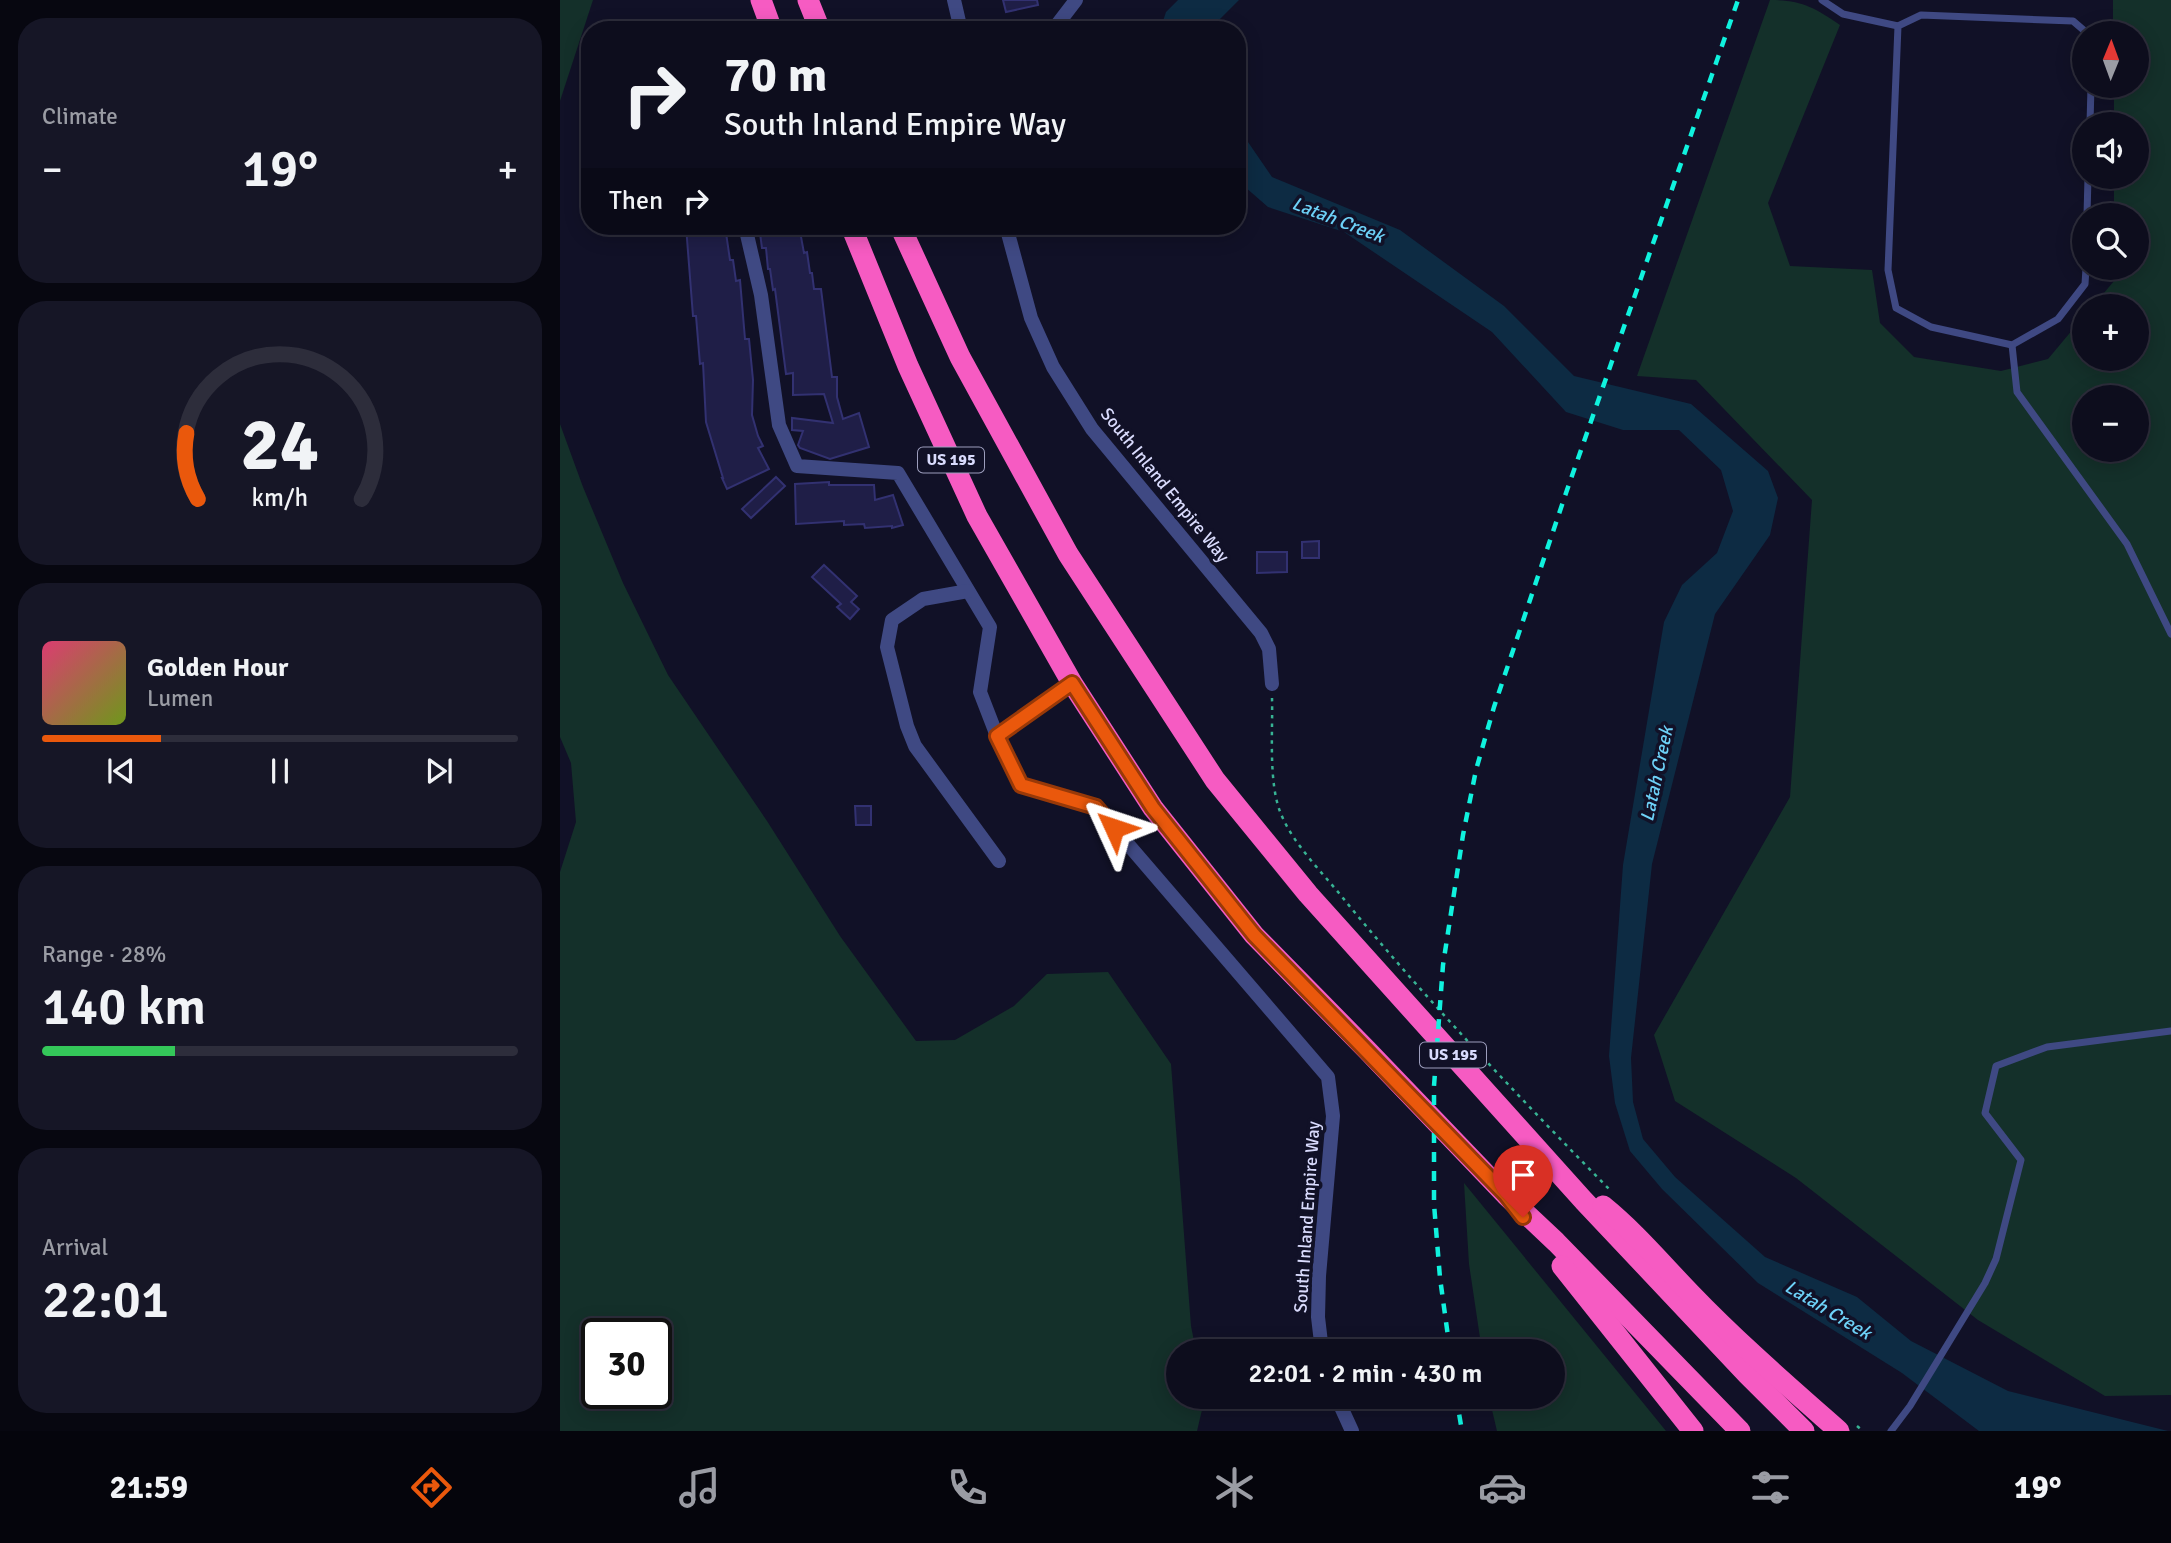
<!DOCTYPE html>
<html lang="en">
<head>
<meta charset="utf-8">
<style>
	body { margin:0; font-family:Signika,sans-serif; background:#161626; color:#f1f3f6; height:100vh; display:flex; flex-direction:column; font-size:26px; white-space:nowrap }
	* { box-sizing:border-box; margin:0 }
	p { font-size:23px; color:#9a9ca4 }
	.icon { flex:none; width:38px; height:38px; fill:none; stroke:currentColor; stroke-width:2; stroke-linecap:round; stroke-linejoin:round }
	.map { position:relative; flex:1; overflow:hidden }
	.panel { display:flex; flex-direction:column; gap:18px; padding:18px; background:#070710; width:560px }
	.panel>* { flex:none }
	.banner { position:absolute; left:21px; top:21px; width:665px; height:214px; border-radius:28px; box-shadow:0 4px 18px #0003,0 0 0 2px #2d2d3b; background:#0d0d1d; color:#f1f3f6; overflow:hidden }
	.needle { width:46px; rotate:1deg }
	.controls { position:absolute; left:1512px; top:21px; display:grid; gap:14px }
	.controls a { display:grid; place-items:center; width:77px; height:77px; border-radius:50%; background:#0d0d1d; box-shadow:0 4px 18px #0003,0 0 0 2px #2d2d3b; font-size:35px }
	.speed { position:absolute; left:21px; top:1318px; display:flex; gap:14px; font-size:35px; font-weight:700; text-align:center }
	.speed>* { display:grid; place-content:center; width:91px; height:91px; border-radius:50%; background:#0d0d1d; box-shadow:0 4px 18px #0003,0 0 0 2px #2d2d3b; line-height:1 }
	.speed .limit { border:4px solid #111; border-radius:10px; background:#fff; color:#111 }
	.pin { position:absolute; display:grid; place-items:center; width:60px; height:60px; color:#fff; margin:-72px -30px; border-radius:50% 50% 50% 0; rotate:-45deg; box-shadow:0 0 7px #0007 }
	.pin .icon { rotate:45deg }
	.me { position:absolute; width:77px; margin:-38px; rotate:312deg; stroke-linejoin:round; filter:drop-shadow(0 0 5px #0008) }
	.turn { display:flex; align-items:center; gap:24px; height:147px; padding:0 28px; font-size:32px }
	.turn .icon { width:91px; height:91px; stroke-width:2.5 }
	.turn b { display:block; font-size:49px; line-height:60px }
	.then { display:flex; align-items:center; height:66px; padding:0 28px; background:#0003; gap:14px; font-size:26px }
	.big { font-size:52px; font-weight:600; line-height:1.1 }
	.panel .tile { flex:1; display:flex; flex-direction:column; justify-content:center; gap:10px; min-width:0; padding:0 24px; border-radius:28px; background:#161626 }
	.panel .dial { align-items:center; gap:0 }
	.dial svg { height:182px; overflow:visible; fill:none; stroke:#2d2d3b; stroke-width:7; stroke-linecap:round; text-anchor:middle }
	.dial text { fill:#f1f3f6; stroke:none }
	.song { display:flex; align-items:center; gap:21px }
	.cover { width:84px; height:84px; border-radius:10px; background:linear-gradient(135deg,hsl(340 70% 55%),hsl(80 70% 35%)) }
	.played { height:7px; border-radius:4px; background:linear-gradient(90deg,#ea580c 25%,#2d2d3b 25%) }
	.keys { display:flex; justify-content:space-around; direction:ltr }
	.heat { display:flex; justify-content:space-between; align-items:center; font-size:38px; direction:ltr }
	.charge { height:10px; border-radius:5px; background:linear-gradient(90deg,#34c759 28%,#2d2d3b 0) }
	.trip { position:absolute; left:606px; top:1339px; width:399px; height:70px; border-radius:35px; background:#0d0d1d; box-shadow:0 4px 18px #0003,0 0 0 2px #2d2d3b; font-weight:600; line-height:70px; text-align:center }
	.tabs { display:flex; height:112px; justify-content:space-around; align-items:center; background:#05050c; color:#9a9ca4 }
	.tabs .icon { width:49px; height:49px }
	.tabs .active { color:#ea580c }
	.tabs b { font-size:32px; color:#f1f3f6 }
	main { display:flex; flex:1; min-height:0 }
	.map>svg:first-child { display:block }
	.green { fill:#14302a; fill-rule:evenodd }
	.water { fill:#0d2b43 }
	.building { fill:#1f1e47; stroke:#323171; stroke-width:2 }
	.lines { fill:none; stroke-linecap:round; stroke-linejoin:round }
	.path { stroke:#37b394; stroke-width:2.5; stroke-dasharray:3.5 5; stroke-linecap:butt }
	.lane { stroke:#3f4983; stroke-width:7 }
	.street { stroke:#3f4983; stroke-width:14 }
	.highway { stroke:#f65bc2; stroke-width:21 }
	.rail { stroke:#10f2de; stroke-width:4.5; stroke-dasharray:10 9; stroke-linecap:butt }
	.route-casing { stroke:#983908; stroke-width:18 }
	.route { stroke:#ea580c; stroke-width:12 }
	.labels { text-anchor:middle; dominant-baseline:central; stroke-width:7; stroke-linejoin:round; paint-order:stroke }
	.shield { fill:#111127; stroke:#9d9ebd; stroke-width:2 }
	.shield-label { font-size:16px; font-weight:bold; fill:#d9dbfd }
	.street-label { font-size:18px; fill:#d9dbfd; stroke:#111127 }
	.water-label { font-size:19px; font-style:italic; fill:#6dd1f7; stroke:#111127 }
</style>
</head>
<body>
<main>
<section class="panel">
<div class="tile"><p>Climate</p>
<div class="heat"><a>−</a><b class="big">19°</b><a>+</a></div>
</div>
<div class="tile dial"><svg viewBox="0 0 100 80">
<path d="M14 69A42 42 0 1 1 86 69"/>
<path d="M14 69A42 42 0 0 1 9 40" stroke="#ea580c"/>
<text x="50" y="56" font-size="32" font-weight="700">24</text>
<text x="50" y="72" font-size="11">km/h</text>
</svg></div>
<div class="tile">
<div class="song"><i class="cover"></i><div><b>Golden Hour</b><p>Lumen</p></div></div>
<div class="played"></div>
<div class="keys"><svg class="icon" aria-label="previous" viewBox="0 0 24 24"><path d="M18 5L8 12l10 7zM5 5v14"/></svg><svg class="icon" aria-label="pause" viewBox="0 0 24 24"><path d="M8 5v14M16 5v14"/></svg><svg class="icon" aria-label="next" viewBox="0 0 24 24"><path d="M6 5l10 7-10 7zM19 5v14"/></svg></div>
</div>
<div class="tile"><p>Range · 28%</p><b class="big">140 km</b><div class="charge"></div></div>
<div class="tile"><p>Arrival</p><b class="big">22:01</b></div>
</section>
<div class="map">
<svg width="1611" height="1431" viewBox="0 0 1611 1431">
	<rect width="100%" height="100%" fill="#111127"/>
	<g class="green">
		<path d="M 0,0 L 33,0 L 0,101 Z"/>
		<path d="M 1210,0 C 1241,0 1254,7 1280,25 L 1208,203 L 1230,266 L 1312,270 L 1320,323 L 1354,357 L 1441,371 L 1488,359 L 1524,316 L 1524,359 L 1577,359 L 1577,306 L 1533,306 L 1554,281 L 1554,268 L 1577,268 L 1577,215 L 1554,215 L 1554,177 L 1577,177 L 1577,124 L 1554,124 L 1554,86 L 1577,86 L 1577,33 L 1553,33 L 1553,0 L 1611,0 L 1611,1395 L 1545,1396 L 1418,1320 L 1236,1178 L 1115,1101 L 1094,1035 L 1230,797 L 1252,500 L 1136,380 L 1077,376 ZM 1524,397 L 1577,397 L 1577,450 L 1524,450 Z"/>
		<path d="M 0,424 L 23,487 L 63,583 L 108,675 L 207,821 L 280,936 L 356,1041 L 395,1040 L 454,1006 L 487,974 L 548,972 L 611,1064 L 631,1326 L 636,1351 L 618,1351 L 618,1396 L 645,1397 L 637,1431 L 0,1431 L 0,872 L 16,822 L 11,763 L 0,737 ZM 37,1334 L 96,1334 L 96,1393 L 37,1393 Z"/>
		<path d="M 904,1183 L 1106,1431 L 937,1431 L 929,1397 L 992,1396 L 992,1351 L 922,1351 L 909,1264 Z"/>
	</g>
	<g class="water">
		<path d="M 618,0 L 679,0 L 656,23 L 654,30 L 600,30 L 606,12 Z"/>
		<path d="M 677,126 L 712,177 L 840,230 L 944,306 L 1014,376 L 1131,404 L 1208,471 L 1218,498 L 1210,535 L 1155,614 L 1092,864 L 1071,1058 L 1073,1102 L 1083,1139 L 1115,1177 L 1205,1257 L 1297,1297 L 1351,1341 L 1448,1391 L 1608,1431 L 1419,1431 L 1342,1373 L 1198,1283 L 1102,1189 L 1070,1151 L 1055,1103 L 1049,1056 L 1063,865 L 1104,622 L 1122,585 L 1157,553 L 1173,511 L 1161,470 L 1119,430 L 1063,430 L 1006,412 L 932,332 L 784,232 L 708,207 L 677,180 Z"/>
	</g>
	<g class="building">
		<path d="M 443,0 L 477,0 L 478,5 L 446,12 Z"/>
		<path d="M 126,226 L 165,226 L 170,260 L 173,260 L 176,281 L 180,280 L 185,339 L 189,339 L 193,380 L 192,415 L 198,436 L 203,446 L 198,448 L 209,469 L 167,489 L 162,478 L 163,478 L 146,422 L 143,363 L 140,364 L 136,316 L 133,316 Z"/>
		<path d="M 199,226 L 239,226 L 244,253 L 247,252 L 250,273 L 252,273 L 254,289 L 261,289 L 272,377 L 277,377 L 277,397 L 283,419 L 299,413 L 309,447 L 270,459 L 240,448 L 238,445 L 243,431 L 232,430 L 232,418 L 273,423 L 264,394 L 233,395 L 233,373 L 226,374 L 215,289 L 213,290 L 210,269 L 208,269 L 206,248 L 202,248 Z"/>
		<path d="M 216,477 L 225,486 L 191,518 L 182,509 Z"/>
		<path d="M 269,482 L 269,485 L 314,485 L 315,500 L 333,495 L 343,525 L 332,528 L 332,526 L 305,528 L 304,524 L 284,525 L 284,521 L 236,524 L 235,484 Z"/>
		<path d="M 759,541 L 759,558 L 742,558 L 742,542 Z"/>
		<path d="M 697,552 L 727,552 L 727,572 L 697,573 Z"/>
		<path d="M 264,565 L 297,596 L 291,602 L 299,609 L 290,619 L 277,607 L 281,604 L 252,577 Z"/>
		<path d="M 295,806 L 311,806 L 311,825 L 296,825 Z"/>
	</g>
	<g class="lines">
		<g class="path">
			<path d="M 712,698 C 713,731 708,783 721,814 C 734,846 766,876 787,903 C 869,1003 959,1097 1049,1189"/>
			<path d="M 1297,1426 L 1303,1431"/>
		</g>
		<g class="lane">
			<path d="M 1262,0 L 1283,14 L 1338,26"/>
			<path d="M 1530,124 L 1531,86"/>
			<path d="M 1527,215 L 1528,177"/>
			<path d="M 1526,268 L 1525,284 L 1498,319 L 1452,345 L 1371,327 L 1336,308 L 1328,270 L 1338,26 L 1361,15 L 1513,21 L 1527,33"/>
			<path d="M 1452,345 L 1457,392 L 1567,544 L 1611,634"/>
			<path d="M 1331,1431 L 1350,1406 L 1425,1283 L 1436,1259 L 1461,1160 L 1425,1113 L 1436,1066 L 1487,1047 L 1611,1031"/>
		</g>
		<g class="street">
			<path d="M 394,0 L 401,30"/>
			<path d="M 493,30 L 516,0"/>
			<path d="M 185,226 L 201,295 L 219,425 L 237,466 L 338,473 L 430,627 L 420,692 L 437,736 L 461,785 L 536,807 L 768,1077 L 773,1116 L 759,1276 L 758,1317 L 762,1351"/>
			<path d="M 446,226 L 471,318 L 493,367 L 532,429 L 701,633 L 709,649 L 712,684"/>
			<path d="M 408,591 L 363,599 L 332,620 L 327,647 L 347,726 L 355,746 L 439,861"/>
			<path d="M 437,736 L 512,683"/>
			<path d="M 776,1396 L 792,1431"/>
		</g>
		<g class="highway">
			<path d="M 201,0 L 212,30"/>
			<path d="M 248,0 L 260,30"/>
			<path d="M 291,226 L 348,366 L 417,516 L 512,683 L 593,808 L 694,935 L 807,1050 L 946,1195 L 996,1242 L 1180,1431"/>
			<path d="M 340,226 L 400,357 L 508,554 L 655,780 L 748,894 L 1024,1201 L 1187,1374 L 1244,1431"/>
			<path d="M 1043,1206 C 1075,1232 1101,1263 1130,1293 C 1177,1342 1228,1386 1279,1431"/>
			<path d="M 1002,1266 L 1133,1431"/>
		</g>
		<g class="rail">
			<path d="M 890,1351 L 880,1278 L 874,1204 L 874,1086 L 883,965 L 903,835 L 916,770 L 934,707 L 1006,493 L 1178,0"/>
			<path d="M 896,1396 L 902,1431"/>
		</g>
	</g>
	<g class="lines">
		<g class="route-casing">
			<path id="route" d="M 554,828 L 536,807 L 461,785 L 437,736 L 512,683 L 593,808 L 694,935 L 946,1195 L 963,1217"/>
		</g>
		<use href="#route" class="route"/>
	</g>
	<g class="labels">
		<g class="shield">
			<rect x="358" y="447.5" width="66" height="25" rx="5"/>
			<rect x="860" y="1042.5" width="66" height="25" rx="5"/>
		</g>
		<g class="shield-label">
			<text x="391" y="460">US 195</text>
			<text x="893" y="1055">US 195</text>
		</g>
		<g class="street-label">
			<text transform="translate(605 485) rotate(51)">South Inland Empire Way</text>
			<text transform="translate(747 1217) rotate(-86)">South Inland Empire Way</text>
		</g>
		<g class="water-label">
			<text transform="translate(778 220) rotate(21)">Latah Creek</text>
			<text transform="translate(1097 774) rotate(-78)">Latah Creek</text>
			<text transform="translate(1268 1310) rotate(31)">Latah Creek</text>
		</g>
	</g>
</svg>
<div class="controls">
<a><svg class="needle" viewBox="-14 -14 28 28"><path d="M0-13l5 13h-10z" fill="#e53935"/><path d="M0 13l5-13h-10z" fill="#9a9ca4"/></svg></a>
<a><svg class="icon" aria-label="sound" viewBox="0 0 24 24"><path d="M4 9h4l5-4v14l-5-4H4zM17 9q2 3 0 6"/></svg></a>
<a><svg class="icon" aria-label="search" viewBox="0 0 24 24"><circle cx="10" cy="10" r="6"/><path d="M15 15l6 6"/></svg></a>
<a>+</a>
<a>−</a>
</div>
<div class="speed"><div class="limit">30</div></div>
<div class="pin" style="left:963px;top:1217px;background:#d93025"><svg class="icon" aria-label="arrive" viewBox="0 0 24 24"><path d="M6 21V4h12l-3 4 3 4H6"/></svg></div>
<svg class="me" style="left:554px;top:828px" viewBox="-20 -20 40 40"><path d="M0-17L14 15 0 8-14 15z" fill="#ea580c" stroke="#fff" stroke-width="4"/></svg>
<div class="trip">22:01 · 2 min · 430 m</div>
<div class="banner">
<div class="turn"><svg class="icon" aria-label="right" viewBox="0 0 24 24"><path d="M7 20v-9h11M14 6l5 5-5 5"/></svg><div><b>70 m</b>South Inland Empire Way</div></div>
<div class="then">Then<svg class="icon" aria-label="right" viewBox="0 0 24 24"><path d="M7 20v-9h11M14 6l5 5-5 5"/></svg></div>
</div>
</div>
</main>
<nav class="tabs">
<b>21:59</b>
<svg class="icon active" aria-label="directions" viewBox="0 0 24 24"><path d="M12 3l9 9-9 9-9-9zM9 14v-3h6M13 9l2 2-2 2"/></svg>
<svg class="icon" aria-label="music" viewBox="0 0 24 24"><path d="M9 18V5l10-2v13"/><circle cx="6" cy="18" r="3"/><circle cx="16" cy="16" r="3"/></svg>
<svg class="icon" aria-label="phone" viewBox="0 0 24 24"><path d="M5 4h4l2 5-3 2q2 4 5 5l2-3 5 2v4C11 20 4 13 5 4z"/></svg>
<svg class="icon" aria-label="climate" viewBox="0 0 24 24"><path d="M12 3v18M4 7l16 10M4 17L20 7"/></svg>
<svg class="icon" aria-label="car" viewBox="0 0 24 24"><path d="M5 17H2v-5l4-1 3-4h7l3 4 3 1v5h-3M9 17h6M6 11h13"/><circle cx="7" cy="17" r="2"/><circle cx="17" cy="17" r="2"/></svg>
<svg class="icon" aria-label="filters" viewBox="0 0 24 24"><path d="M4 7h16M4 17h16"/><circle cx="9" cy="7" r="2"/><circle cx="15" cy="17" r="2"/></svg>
<b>19°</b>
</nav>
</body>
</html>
